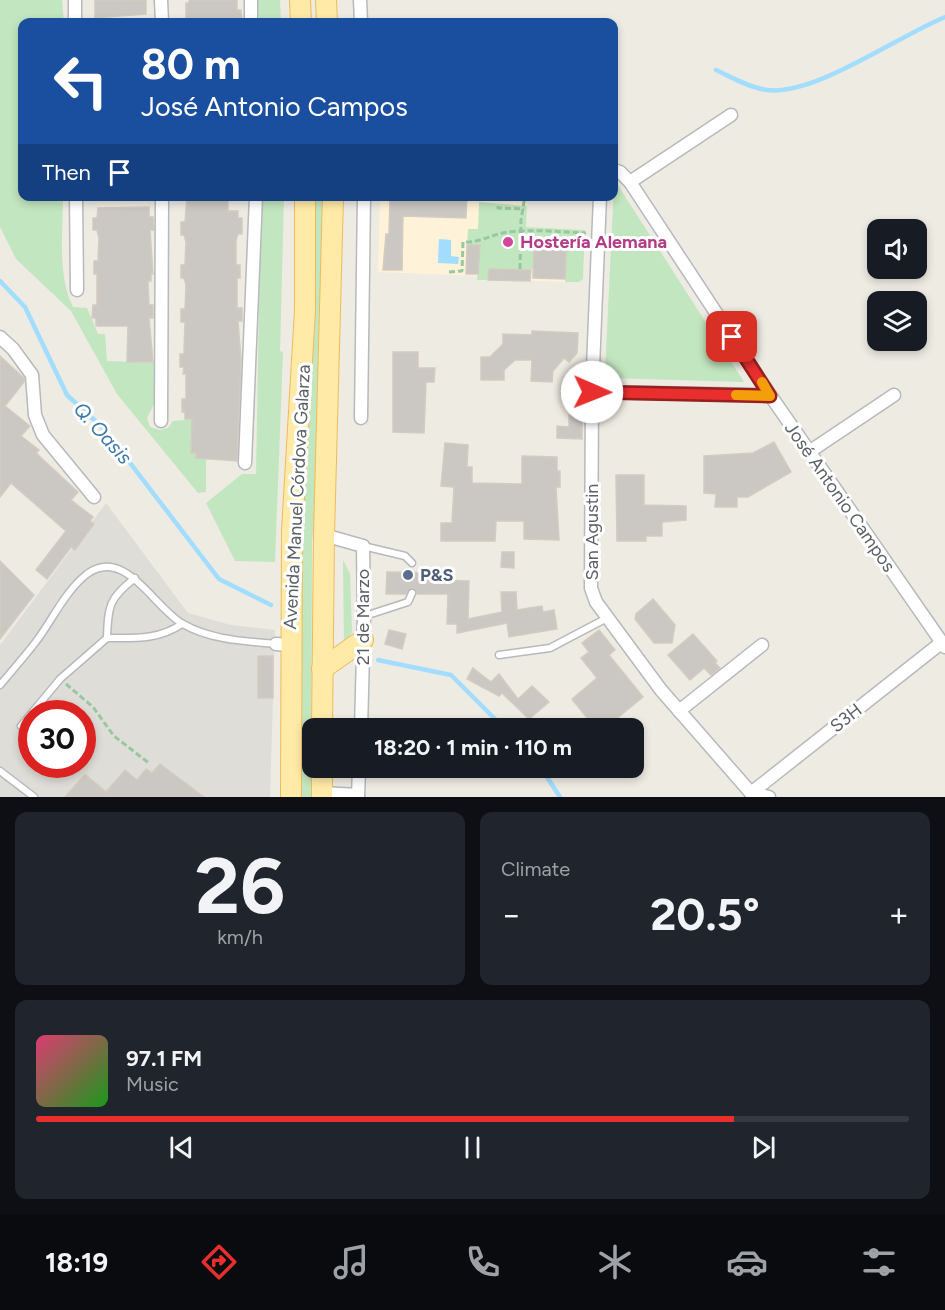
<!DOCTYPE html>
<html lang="en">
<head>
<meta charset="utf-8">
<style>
	body { margin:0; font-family:Figtree,sans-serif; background:#20242c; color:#f1f3f6; height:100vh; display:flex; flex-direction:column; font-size:22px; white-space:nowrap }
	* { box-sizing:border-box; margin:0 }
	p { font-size:20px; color:#9ea1a6 }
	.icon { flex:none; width:33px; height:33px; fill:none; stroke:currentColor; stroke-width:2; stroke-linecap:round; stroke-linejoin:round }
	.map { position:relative; height:797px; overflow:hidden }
	.sheet { display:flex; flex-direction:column; gap:15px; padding:15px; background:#0d0f14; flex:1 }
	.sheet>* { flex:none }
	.banner { position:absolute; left:18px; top:18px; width:600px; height:183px; border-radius:12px; box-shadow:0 3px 9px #0003; background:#1a4fa0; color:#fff; overflow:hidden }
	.buttons { position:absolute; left:867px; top:219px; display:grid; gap:12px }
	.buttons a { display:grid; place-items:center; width:60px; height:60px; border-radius:12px; background:#171b24; box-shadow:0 3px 9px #0003; font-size:30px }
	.speed { position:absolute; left:18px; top:700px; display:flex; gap:12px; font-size:30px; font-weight:700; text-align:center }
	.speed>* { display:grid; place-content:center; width:78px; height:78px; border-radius:50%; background:#171b24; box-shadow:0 3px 9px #0003; line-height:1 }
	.speed .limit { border:9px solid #d22; background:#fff; color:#111 }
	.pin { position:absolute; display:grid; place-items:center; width:51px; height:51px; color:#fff; margin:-26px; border-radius:12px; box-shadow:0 3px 9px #0006 }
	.me { position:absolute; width:66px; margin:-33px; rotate:91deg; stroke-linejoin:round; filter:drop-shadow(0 0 4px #0008) }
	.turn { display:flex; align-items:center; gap:21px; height:126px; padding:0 24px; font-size:27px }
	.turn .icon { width:78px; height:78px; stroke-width:2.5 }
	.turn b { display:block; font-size:42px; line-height:51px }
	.then { display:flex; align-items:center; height:57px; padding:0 24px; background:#0003; gap:12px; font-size:22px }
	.big { font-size:45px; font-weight:700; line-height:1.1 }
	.sheet .card { flex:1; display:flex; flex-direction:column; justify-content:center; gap:9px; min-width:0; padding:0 21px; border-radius:12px; background:#20242c }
	.sheet .dial { align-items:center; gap:0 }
	.dial b { font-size:78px; line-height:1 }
	.song { display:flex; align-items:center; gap:18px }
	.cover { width:72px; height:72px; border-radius:9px; background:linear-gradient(135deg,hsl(340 70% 55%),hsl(120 70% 35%)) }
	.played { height:6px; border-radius:3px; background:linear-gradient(90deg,#e92f2e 80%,#363941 80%) }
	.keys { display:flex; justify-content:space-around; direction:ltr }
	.heat { display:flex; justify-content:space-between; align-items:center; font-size:33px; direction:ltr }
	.sheet .tiles { flex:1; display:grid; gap:15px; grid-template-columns:1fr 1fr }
	.card:last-child { grid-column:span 2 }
	.trip { position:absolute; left:302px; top:718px; width:342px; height:60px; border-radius:12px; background:#171b24; box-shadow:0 3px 9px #0003; font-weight:700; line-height:60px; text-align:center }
	.tabs { display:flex; height:96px; justify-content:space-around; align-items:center; background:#090b0e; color:#9ea1a6 }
	.tabs .icon { width:42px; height:42px }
	.tabs .current { color:#e92f2e }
	.tabs b { font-size:27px; color:#f1f3f6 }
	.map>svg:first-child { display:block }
	.commercial { fill:#fef2d8 }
	.industrial { fill:#dfddd8; fill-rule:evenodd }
	.green { fill:#c2e6bf }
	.water { fill:#a2ddff }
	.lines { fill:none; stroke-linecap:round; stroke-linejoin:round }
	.stream { stroke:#a2ddff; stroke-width:4.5 }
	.building { fill:#cbc7c2; stroke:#d3ccc1; stroke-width:1.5 }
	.lane-casing { stroke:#b6b9bd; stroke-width:9 }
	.street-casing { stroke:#b6b9bd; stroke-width:15 }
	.primary-casing { stroke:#f1bb59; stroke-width:22 }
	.path { stroke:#99c7a2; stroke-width:3; stroke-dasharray:6 3; stroke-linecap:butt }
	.lane { stroke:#fff; stroke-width:6 }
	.street { stroke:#fff; stroke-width:12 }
	.primary { stroke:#ffeaa7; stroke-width:20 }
	.route-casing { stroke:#971f1e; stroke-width:15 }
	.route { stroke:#e92f2e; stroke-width:10 }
	.slow { stroke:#f59e0b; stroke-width:10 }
	.hotel-dot { fill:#d1479c; stroke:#fff; stroke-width:2 }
	.service-dot { fill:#5c6f8a; stroke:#fff; stroke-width:2 }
	.labels { text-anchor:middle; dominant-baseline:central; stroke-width:6; stroke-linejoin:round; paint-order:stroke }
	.hotel-label { font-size:18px; font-weight:bold; fill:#b23c85; stroke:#fff; text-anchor:start }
	.street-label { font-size:18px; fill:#5b6064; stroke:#fff }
	.service-label { font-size:18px; font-weight:bold; fill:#4e5e75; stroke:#fff; text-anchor:start }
	.water-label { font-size:20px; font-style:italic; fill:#3c79a8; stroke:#fff }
</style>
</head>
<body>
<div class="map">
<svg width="945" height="797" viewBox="0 0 945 797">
	<rect width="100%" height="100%" fill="#eeebe3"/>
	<path class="commercial" d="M 380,197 L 527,197 L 526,227 L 585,230 L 583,279 L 579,282 L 477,280 L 476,276 L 378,272 Z"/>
	<path class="industrial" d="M 106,503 L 188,613 L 231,625 L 275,630 L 270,797 L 0,797 L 0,645 ZM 32,714 L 82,714 L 82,765 L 32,765 Z"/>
	<g class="green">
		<path d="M 0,0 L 62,0 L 64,22 L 22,22 L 22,196 L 63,197 C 63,232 57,275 73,307 L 87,308 L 98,334 L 105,334 L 107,361 L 157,363 L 157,398 L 147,418 L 150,427 L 160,430 L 168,428 L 173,421 L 206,418 L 206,492 L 198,493 L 117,394 L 71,311 L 16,259 L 0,227 Z"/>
		<path d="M 257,0 L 280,0 L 281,22 L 259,22 Z"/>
		<path d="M 614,185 L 618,185 L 626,198 L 744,382 L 608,378 L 605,372 Z"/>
		<path d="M 325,196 L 318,477 L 312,541 L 311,797 L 300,797 L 299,565 L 309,431 L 314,197 Z"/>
		<path d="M 261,197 L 284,197 L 280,351 L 283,352 L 275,562 L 235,561 L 206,503 L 242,474 L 256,474 Z"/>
		<path d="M 479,202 L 527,206 L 526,227 L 585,230 L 583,279 L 579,282 L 565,282 L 567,240 L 535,239 L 533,269 L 489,269 L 488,280 L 477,280 L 480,246 L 467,245 L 468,229 L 478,229 Z"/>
		<path d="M 343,560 L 350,574 L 352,632 L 344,645 Z"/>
	</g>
	<path class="water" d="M 439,239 L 451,240 L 451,256 L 459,257 L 458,264 L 438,263 Z"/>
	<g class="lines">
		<g class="stream">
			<path d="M 716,70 C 731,77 750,88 767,90 C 815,96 898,36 945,17"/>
			<path d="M 0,281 L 25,307 L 67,395 L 104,429 L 219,579 L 271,605"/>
			<path d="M 378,660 L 451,675 L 505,729"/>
			<path d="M 541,768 L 560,797"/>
		</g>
	</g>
	<g class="building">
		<path d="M 95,0 L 146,0 L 146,14 L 95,18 Z"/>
		<path d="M 189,0 L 237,0 L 237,10 L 241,10 L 242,22 L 186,22 L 186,3 L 189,3 Z"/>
		<path d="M 187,196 L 228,196 L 228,211 L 238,211 L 238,218 L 242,218 L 242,234 L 238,234 L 236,240 L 236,265 L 240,265 L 240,278 L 237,278 L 237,308 L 242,308 L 242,321 L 238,321 L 241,360 L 237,461 L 196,458 L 196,453 L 191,453 L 192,419 L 185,419 L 185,412 L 182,412 L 182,399 L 186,399 L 186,374 L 183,374 L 184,367 L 180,367 L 180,354 L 184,354 L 185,322 L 181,322 L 181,309 L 185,309 L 186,285 L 184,278 L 181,278 L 181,265 L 185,265 L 186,242 L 184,235 L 181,235 L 181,222 L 185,222 Z"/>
		<path d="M 390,196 L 467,196 L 466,218 L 403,216 L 402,270 L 383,270 L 386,234 L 389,234 Z"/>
		<path d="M 149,207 L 149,217 L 153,217 L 154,230 L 150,230 L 153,274 L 151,274 L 151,281 L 148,281 L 149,305 L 153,305 L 153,318 L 149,318 L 153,362 L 127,362 L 128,326 L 96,326 L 96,318 L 92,318 L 93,305 L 97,305 L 97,274 L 94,274 L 94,261 L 98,261 L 99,238 L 97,230 L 93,230 L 93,218 L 97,218 L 98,208 Z"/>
		<path d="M 534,239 L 567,240 L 565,279 L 533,278 Z"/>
		<path d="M 467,245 L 480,245 L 478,274 L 466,274 Z"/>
		<path d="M 489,269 L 531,270 L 530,281 L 488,280 Z"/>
		<path d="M 532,331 L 578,333 L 577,353 L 569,362 L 564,358 L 553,371 L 552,382 L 531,381 L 532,360 L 515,360 L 504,370 L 504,380 L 481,380 L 481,357 L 490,357 L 503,344 L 503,334 L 532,335 Z"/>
		<path d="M 393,352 L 418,352 L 418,368 L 435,368 L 434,382 L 426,382 L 424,433 L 393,432 Z"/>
		<path d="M 0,356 L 24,378 L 24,382 L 5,406 L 30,426 L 21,436 L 39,450 L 36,453 L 78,492 L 71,500 L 93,517 L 90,521 L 94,524 L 75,550 L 71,547 L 47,579 L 36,570 L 66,531 L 11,483 L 0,497 Z"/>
		<path d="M 569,408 L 582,408 L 582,439 L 557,438 L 557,426 L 569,427 Z"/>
		<path d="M 774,442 L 791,472 L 748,497 L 737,497 L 737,507 L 715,507 L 716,494 L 704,493 L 704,456 L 753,453 Z"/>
		<path d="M 445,443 L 468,445 L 467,467 L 472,467 L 472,483 L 522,484 L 522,456 L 557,457 L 557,471 L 560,471 L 560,487 L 556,487 L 559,540 L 524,539 L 524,521 L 496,521 L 495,541 L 441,541 L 441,523 L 452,523 L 454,487 L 441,486 Z"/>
		<path d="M 616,475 L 644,475 L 644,505 L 686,506 L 686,520 L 662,522 L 662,536 L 646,536 L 646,541 L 617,541 Z"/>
		<path d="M 502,552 L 514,552 L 514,568 L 501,567 Z"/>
		<path d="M 0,561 L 34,595 L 0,639 Z"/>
		<path d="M 387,572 L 441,573 L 441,580 L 469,581 L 468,619 L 502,612 L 501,592 L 516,592 L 517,610 L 542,606 L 543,612 L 554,610 L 557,629 L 509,637 L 507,623 L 457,633 L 457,624 L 447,624 L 448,594 L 417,594 L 412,588 L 406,594 L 386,594 Z"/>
		<path d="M 653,599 L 675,625 L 672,643 L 654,643 L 635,619 L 636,614 Z"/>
		<path d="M 389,630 L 406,634 L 402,649 L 385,644 Z"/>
		<path d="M 599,630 L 615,650 L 609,655 L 643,697 L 604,729 L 596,729 L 572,699 L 597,678 L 581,658 L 589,652 L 582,643 Z"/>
		<path d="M 693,634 L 717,661 L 715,663 L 720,668 L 711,675 L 704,668 L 690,680 L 668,655 Z"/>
		<rect x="258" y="656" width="15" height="42"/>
		<path d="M 473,668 L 491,682 L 499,674 L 518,699 L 532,686 L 549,702 L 529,719 L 502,693 L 499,696 L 467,679 Z"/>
		<path d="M 160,764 L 204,797 L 65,797 L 85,774 L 106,792 L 125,770 L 137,780 L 146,769 L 152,773 Z"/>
	</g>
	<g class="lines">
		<g class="lane-casing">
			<g id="lane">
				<path d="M 363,546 L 405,556 L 412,563"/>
				<path d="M 365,616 L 408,602 L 412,593"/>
				<path d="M 107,638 C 108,606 109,598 135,578"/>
				<path d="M 499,655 L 550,648 L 607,618"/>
				<path d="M 0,685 C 12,671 24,657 35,643 C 52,621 65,591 87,574 C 125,546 154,608 183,624 C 211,640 244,641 276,644"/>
				<path d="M 21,726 L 60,679 L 107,638 C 135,638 158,640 182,624"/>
				<path d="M 0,771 L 34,797"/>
			</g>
		</g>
		<g class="street-casing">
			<g id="street">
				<path d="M 75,0 L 75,22"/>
				<path d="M 161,0 L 162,22"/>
				<path d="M 251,0 L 251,22"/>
				<path d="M 360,0 L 361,22"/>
				<path d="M 614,170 L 620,172 L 630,182 L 770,395 L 945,647"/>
				<path d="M 630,182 L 731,115"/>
				<path d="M 76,196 L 77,290"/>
				<path d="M 600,196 L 592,392 L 591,588 L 596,602 L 661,690 L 751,793 L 769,797"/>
				<path d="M 0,337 L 13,349 L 32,375 L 35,415 L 43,435 L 94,497"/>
				<path d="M 592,392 L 770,395"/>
				<path d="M 361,418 L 364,196"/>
				<path d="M 161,421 L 162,196"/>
				<path d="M 809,452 L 894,395"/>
				<path d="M 245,463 L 256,196"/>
				<path d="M 324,535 L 363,546 L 364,616 L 361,729"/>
				<path d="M 276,644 L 291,645"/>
				<path d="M 679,711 L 762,645"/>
				<path d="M 322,793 L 358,795"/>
				<path d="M 751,793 L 941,643"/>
				<path d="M 358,797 L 359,768"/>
			</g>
		</g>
		<g class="primary-casing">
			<g id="primary">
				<path d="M 300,0 L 301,22"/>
				<path d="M 326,0 L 327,22"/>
				<path d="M 322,669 L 363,640"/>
				<path d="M 322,729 L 324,535 L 333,196"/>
				<path d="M 291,797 L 292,531 L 305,310 L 305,196"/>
				<path d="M 322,797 L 322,768"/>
			</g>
		</g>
		<g class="path">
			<path d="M 498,206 L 498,208 L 524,209"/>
			<path d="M 520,269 L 521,220 L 525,196"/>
			<path d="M 449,272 L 462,271 L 463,242 C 480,243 492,234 509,232 C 534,229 561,232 586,233"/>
			<path d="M 66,684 L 93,707 L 114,736 L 150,764"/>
		</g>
		<use href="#lane" class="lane"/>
		<use href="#street" class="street"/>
		<use href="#primary" class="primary"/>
	</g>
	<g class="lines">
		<g class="route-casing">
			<path id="route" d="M 592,392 L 770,396 L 732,337"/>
		</g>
		<use href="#route" class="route"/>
		<path class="slow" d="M 736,395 L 770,396 L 762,382"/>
	</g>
	<circle class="hotel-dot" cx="508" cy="242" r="6"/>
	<circle class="service-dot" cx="408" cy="575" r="6"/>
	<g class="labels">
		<g class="hotel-label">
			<text x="520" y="242">Hostería Alemana</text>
		</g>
		<g class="street-label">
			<text transform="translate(297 497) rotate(-87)">Avenida Manuel Córdova Galarza</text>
			<text transform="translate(840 497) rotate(55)">José Antonio Campos</text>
			<text transform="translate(592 532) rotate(-90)">San Agustin</text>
			<text transform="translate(363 617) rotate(-90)">21 de Marzo</text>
			<text transform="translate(846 718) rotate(-38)">S3H</text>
		</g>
		<g class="service-label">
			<text x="420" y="575">P&amp;S</text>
		</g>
		<g class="water-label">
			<text transform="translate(103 433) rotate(48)">Q. Oasis</text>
		</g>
	</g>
</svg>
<div class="buttons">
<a><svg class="icon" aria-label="sound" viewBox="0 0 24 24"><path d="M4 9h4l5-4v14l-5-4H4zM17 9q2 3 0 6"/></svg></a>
<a><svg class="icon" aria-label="layers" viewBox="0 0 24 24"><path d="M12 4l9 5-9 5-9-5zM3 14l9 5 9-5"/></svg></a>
</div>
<div class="speed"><div class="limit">30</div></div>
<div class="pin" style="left:732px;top:337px;background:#d93025"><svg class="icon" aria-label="arrive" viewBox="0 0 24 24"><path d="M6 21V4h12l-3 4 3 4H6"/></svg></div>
<svg class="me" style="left:592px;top:392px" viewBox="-20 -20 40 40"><circle r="19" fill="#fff"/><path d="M0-13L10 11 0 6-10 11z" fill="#e92f2e"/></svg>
<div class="trip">18:20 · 1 min · 110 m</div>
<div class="banner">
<div class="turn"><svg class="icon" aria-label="left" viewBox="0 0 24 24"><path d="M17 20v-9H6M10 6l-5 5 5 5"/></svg><div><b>80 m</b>José Antonio Campos</div></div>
<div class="then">Then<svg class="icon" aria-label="arrive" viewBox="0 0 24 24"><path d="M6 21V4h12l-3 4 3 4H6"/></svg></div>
</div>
</div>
<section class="sheet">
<div class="tiles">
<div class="card dial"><b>26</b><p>km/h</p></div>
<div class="card"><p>Climate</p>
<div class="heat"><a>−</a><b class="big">20.5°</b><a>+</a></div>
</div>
<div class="card">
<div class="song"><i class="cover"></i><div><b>97.1 FM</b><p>Music</p></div></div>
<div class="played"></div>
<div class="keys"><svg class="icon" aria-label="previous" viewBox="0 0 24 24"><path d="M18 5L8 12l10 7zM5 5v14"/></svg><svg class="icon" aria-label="pause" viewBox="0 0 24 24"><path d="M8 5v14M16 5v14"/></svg><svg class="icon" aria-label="next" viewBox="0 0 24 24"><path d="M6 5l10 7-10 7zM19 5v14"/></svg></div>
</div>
</div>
</section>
<nav class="tabs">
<b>18:19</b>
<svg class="icon current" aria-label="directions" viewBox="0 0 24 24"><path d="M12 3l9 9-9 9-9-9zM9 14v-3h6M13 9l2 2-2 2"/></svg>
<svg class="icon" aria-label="music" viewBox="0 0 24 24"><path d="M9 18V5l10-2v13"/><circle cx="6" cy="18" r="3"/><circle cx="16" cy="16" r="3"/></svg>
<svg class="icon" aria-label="phone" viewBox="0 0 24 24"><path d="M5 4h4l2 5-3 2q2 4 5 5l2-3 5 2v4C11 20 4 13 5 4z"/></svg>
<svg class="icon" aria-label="climate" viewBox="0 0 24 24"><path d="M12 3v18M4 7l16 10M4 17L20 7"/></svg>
<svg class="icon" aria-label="car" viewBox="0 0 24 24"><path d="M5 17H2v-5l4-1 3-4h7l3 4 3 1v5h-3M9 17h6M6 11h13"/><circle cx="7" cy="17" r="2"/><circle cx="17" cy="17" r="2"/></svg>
<svg class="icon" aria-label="filters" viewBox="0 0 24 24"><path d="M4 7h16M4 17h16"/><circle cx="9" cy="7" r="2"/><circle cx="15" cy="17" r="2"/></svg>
</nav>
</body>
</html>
